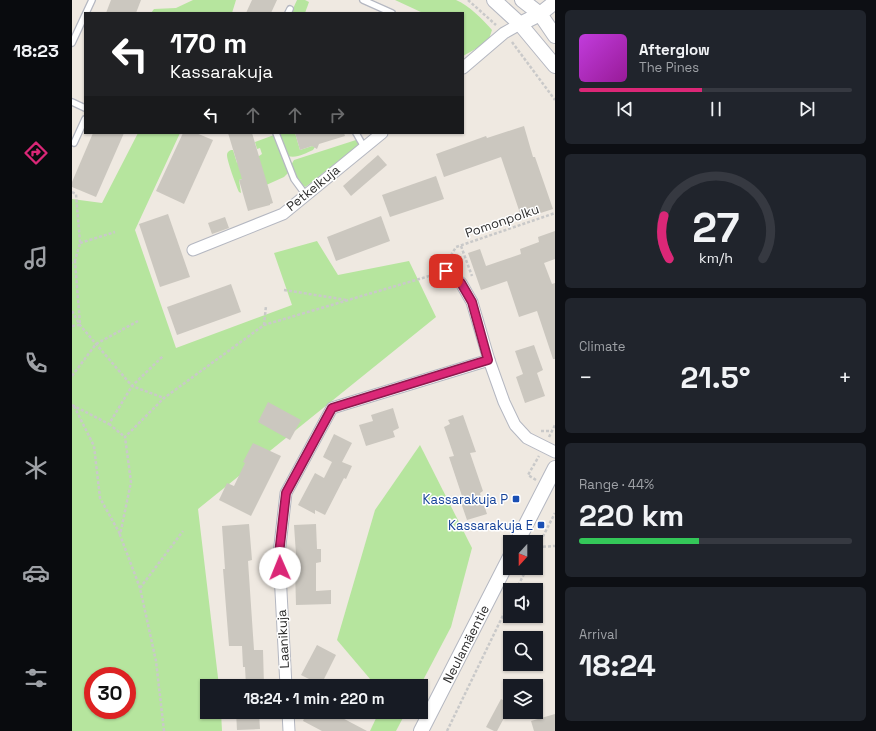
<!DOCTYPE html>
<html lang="en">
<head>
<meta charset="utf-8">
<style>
	body { margin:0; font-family:"Space Grotesk",sans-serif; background:#20242c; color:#f1f3f6; height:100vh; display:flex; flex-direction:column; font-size:15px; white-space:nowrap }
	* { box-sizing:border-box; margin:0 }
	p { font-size:13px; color:#9ea1a6 }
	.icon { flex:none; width:22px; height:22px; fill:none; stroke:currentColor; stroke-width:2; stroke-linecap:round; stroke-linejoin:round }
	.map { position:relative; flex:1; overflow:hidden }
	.drawer { display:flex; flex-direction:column; gap:10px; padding:10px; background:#0d0f14; width:321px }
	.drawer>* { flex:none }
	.hud { position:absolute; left:12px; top:12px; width:380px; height:122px; border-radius:0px; box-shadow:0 1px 3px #0004; background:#202124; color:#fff; overflow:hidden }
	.needle { width:26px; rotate:201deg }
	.tools { position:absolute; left:431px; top:535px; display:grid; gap:8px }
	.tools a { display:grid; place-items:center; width:40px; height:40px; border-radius:0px; background:#171b24; box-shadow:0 1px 3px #0004; font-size:20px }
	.speed { position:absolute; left:12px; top:667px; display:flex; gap:8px; font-size:20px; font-weight:700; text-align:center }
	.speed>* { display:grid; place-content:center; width:52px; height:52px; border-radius:50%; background:#171b24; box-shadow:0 1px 3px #0004; line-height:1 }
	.speed .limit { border:6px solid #d22; background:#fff; color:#111 }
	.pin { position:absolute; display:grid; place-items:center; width:34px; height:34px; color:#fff; margin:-17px; border-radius:8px; box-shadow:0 2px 6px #0006 }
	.me { position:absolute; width:44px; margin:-22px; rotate:359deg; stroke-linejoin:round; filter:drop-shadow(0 0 3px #0008) }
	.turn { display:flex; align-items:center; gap:14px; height:84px; padding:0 20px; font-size:18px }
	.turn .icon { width:52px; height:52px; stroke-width:2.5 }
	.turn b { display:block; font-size:28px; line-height:34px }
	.lanes { display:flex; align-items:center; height:38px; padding:0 20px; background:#0003; justify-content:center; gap:20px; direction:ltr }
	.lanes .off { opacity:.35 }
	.big { font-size:30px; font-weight:800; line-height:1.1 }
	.drawer .card { flex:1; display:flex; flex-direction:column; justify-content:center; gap:6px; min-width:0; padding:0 14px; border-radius:6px; background:#20242c }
	.drawer .dial { align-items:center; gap:0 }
	.dial svg { height:104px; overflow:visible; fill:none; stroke:#363941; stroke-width:7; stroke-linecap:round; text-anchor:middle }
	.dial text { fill:#f1f3f6; stroke:none }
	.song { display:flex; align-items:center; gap:12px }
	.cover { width:48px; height:48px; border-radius:6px; background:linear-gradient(135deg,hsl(290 70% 55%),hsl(300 70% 35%)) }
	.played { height:4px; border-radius:2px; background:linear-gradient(90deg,#db2777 45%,#363941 45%) }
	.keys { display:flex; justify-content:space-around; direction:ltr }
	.heat { display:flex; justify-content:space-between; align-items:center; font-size:22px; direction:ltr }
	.charge { height:6px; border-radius:3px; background:linear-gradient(90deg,#34c759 44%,#363941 0) }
	.trip { position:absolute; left:128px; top:679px; width:228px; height:40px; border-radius:0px; background:#171b24; box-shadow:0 1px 3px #0004; font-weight:800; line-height:40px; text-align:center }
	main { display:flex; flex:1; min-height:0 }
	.dock { display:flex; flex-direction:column; width:72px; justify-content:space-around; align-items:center; background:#090b0e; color:#9ea1a6 }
	.dock .icon { width:28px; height:28px }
	.dock .on { color:#db2777 }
	.dock b { font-size:18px; color:#f1f3f6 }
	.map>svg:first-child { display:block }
	.green { fill:#b6e59e; fill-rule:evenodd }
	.building { fill:#cbc7bf }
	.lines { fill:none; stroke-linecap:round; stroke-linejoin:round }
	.service-casing { stroke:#b4b7c1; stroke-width:8 }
	.minor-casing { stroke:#b4b7c1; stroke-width:13 }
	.tertiary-casing { stroke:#b4b7c1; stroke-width:16 }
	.path { stroke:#c9c9c9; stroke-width:2.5; stroke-dasharray:3 2; stroke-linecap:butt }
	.service { stroke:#fff; stroke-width:5.5 }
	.minor { stroke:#fff; stroke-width:11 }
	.tertiary { stroke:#fff; stroke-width:14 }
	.route-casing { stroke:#8e194d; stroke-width:10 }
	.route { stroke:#db2777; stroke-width:7 }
	.transit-dot { fill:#1a4fb4; stroke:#fff; stroke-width:1.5 }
	.labels { text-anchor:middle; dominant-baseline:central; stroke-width:3; stroke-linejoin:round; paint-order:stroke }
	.street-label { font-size:13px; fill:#2e2e2e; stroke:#fff }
	.transit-label { font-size:13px; fill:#164399; stroke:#fff; text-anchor:end }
</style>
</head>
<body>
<main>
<nav class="dock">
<b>18:23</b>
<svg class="icon on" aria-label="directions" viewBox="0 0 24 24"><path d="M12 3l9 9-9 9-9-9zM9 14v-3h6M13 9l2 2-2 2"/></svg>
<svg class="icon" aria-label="music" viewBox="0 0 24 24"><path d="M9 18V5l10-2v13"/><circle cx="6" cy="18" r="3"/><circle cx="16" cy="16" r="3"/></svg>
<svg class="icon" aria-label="phone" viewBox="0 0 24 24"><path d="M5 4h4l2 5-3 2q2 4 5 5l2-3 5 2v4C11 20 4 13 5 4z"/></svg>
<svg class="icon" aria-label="climate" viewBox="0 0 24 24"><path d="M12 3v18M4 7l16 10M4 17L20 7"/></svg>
<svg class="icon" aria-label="car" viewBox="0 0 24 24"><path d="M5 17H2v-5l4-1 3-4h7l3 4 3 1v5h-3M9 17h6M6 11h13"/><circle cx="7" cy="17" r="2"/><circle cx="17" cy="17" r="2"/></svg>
<svg class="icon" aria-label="filters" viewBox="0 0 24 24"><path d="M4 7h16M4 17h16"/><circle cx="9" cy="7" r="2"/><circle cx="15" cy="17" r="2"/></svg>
</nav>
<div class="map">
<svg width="483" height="731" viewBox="0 0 483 731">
	<rect width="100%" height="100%" fill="#efe9e1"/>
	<g class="green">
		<path d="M 121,0 L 164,0 L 160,13 L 79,13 L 82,9 L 104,8 Z"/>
		<path d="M 225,0 L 233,0 L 237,2 L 233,13 L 219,13 Z"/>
		<path d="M 323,0 L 384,0 C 398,6 410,19 420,30 L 416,42 L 391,56 L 391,13 L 351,13 Z"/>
		<path d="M 66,133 L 108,133 L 63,230 L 104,348 L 220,305 L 202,253 L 245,241 L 266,275 L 337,261 L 364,317 L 126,509 L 147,686 L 135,686 L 135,712 L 149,712 L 150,731 L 0,731 L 0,199 L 30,203 ZM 21,676 L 55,676 L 55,710 L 21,710 Z"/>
		<path d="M 208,133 L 223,133 L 228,150 L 240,146 L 243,147 L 241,150 C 234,153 224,159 216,156 Z"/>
		<path d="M 202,135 L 216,173 L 212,177 L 192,186 L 188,173 L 167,180 L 169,193 L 167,192 C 164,185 155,161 155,155 C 155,152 157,151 159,150 L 161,150 L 165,163 L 187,156 L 190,154 L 188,148 L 185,149 L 183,142 Z"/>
		<path d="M 284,140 L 286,142 L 286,145 L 284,147 L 236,185 L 233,187 L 227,182 L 219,165 L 222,160 Z"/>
		<path d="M 348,445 L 400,548 L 379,627 L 348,686 L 304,686 L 265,640 L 303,510 Z"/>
		<path d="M 307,712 L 334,712 L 324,731 L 298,731 Z"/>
	</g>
	<g class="building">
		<path d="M 39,0 L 69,0 L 64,13 L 34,13 Z"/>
		<path d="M 180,0 L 205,0 L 199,13 L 174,13 Z"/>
		<path d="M 452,126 L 461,157 L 463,157 L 481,209 L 450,219 L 429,157 L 372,177 L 364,154 L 414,136 L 415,138 Z"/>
		<path d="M 21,133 L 52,133 L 24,197 L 0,187 L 0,182 Z"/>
		<path d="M 111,133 L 124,133 L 141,140 L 112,204 L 84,191 Z"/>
		<path d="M 156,133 L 180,133 L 201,203 L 198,204 L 198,205 L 176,211 L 167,180 L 170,179 Z"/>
		<path d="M 223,133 L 272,133 L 273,136 L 247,144 L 245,149 L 240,146 L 228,150 Z"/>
		<path d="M 306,155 L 315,165 L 279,196 L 271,186 Z"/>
		<path d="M 364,176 L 372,199 L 318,217 L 310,195 Z"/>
		<path d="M 96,214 L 118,277 L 88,287 L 67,224 Z"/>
		<path d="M 309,216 L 318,241 L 264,261 L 255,237 Z"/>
		<path d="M 153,217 L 157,228 L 140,234 L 136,223 Z"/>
		<path d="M 483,231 L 483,259 L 472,263 L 480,284 L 483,283 L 483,359 L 481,359 L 465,311 L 447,317 L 435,281 L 409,290 L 396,253 L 408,249 L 414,266 L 449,254 L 448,249 L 467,242 L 466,237 Z"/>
		<path d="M 159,284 L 169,312 L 105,335 L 95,307 Z"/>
		<path d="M 462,345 L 471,370 L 465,373 L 473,396 L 453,403 L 444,377 L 451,374 L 443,351 Z"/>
		<path d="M 196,402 L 229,420 L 218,440 L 186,422 Z"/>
		<path d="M 321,408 L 327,428 L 321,431 L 323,437 L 294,446 L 287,425 L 301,421 L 299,415 Z"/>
		<path d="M 391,415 L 404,452 L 398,453 L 411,491 L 408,493 L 415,514 L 395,520 L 387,497 L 390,496 L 377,457 L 382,456 L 372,427 L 378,424 L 376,420 Z"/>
		<path d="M 262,434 L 280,443 L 270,462 L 280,466 L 274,479 L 272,478 L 253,515 L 243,510 L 243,514 L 226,505 L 243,473 L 252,478 L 260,462 L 251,457 Z"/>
		<path d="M 181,443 L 209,456 L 179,516 L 147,500 L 155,483 L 162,486 L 173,463 L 171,462 Z"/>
		<path d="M 177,524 L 180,560 L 176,561 L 182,650 L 191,650 L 192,686 L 174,686 L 173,667 L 171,667 L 170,646 L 157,646 L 151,569 L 153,569 L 150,526 Z"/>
		<path d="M 244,524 L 245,549 L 249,549 L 249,562 L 244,563 L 244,591 L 259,590 L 259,604 L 224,605 L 223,569 L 225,569 L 222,525 Z"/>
		<path d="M 245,645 L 264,655 L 249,685 L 229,675 Z"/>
		<path d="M 429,699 L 438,704 L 438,707 L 425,731 L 422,731 L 414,727 Z"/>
		<path d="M 164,712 L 187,712 L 188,729 L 165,730 Z"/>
		<path d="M 235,712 L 259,712 L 295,731 L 250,731 L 231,721 Z"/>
		<path d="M 483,714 L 483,731 L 462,731 L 459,721 Z"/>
	</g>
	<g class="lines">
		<g class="service-casing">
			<g id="service">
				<path d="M 291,0 L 320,13"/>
				<path d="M 14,13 L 20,0"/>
				<path d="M 216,13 L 218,9"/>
				<path d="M 0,43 L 13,15"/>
				<path d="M 0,102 L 13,108"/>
				<path d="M 204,133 L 222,179 L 233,194"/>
				<path d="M 284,133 L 292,147"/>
				<path d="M 2,143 L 13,119"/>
			</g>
		</g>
		<g class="minor-casing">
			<g id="minor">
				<path d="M 391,68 L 432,33 L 448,24"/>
				<path d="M 121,250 L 211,214 L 310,133"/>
				<path d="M 374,271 L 389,283 L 400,302 L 417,360 L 432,402 L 443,425 L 455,438 L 483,452"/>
				<path d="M 214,686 L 207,554 L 214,493 L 260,408 L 417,360"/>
				<path d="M 216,712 L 217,731"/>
			</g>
		</g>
		<g class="tertiary-casing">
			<g id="tertiary">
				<path d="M 422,0 L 448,24 L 483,66"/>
				<path d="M 450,0 L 468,14 L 483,36"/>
				<path d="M 448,24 L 468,14 L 483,2"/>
				<path d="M 445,542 L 483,468"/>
				<path d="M 349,731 L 438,557"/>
			</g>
		</g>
		<g class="path">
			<path d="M 396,0 L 424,25"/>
			<path d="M 440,42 L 483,100"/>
			<path d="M 0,192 L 4,194 L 8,243 L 3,261 L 0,263"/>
			<path d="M 8,243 L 43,232"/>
			<path d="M 389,246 L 400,276"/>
			<path d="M 377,260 L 378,257 L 384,247 L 483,213"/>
			<path d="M 212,290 L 275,300"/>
			<path d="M 0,311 L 8,325 L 24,344 L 60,386 L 92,398"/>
			<path d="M 192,325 L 194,306"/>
			<path d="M 0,326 L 8,325 L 3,261"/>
			<path d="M 0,376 L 24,344 L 66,321"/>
			<path d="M 0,405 L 37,424 L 60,386 L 91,356"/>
			<path d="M 2,406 L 22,446 L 28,498 L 48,534"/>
			<path d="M 37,424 L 53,437"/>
			<path d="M 469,431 L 480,431"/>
			<path d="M 477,437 L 483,425"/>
			<path d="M 464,480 L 456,475 L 467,456"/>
			<path d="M 466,547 L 483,546"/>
			<path d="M 464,550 L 483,513"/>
			<path d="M 68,588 L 111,531"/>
			<path d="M 444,590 L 455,568"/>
			<path d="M 92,731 L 84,661 L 68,588 L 48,535 L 59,482 L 53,437 L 92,398 L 192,325 L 364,274"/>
			<path d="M 375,731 L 438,601"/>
		</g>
		<use href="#service" class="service"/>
		<use href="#minor" class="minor"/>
		<use href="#tertiary" class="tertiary"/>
	</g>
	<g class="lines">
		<g class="route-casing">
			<path id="route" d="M 208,568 L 207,554 L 214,493 L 260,408 L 416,360 L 400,302 L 389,283 L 374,271"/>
		</g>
		<use href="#route" class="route"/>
	</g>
	<g class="transit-dot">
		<rect x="440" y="495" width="8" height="8" rx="2"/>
		<rect x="465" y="521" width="8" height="8" rx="2"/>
	</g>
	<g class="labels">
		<g class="street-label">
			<text transform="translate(241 188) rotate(-39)">Petkelkuja</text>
			<text transform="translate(430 221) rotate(-19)">Pomonpolku</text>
			<text transform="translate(211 639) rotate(-93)">Laanikuja</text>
			<text transform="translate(394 644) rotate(-63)">Neulamäentie</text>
		</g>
		<g class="transit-label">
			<text x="436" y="499">Kassarakuja P</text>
			<text x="461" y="525">Kassarakuja E</text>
		</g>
	</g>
</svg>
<div class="tools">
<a><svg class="needle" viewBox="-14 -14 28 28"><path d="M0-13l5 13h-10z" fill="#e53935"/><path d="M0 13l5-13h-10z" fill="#9ea1a6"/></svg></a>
<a><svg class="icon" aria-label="sound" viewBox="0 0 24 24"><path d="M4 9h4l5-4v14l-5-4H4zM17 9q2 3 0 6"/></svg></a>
<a><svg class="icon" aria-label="search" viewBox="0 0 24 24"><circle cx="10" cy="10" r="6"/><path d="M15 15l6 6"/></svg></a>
<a><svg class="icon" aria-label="layers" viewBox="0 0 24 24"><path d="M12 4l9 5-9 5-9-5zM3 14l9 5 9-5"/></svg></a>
</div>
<div class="speed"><div class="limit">30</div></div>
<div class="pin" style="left:374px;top:271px;background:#d93025"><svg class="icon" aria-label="arrive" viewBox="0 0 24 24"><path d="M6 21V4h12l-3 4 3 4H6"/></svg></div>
<svg class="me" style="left:208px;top:568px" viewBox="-20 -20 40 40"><circle r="19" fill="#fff"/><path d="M0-13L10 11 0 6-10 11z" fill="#db2777"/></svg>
<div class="trip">18:24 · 1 min · 220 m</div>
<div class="hud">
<div class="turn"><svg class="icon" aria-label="left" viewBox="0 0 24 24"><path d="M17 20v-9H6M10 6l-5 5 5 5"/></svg><div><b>170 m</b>Kassarakuja</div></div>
<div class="lanes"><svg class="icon" aria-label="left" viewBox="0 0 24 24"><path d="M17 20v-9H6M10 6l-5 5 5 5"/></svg><svg class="icon off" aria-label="ahead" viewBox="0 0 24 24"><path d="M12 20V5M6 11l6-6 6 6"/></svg><svg class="icon off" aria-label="ahead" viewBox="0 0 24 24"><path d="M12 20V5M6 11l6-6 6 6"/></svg><svg class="icon off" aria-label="right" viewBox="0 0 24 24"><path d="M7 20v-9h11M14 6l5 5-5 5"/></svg></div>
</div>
</div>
<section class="drawer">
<div class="card">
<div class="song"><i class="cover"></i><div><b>Afterglow</b><p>The Pines</p></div></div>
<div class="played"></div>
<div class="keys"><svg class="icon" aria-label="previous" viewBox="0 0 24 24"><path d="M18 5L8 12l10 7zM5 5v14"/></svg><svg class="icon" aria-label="pause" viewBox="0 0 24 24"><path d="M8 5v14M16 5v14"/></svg><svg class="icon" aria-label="next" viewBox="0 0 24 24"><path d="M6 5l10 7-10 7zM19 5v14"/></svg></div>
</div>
<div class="card dial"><svg viewBox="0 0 100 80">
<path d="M14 69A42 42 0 1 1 86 69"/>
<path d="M14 69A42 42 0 0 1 10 36" stroke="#db2777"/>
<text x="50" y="56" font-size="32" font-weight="700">27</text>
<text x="50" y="72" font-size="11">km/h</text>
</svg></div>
<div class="card"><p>Climate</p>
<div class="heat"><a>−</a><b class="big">21.5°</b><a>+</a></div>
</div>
<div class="card"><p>Range · 44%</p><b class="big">220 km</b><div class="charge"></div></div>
<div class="card"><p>Arrival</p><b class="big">18:24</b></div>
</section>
</main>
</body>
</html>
